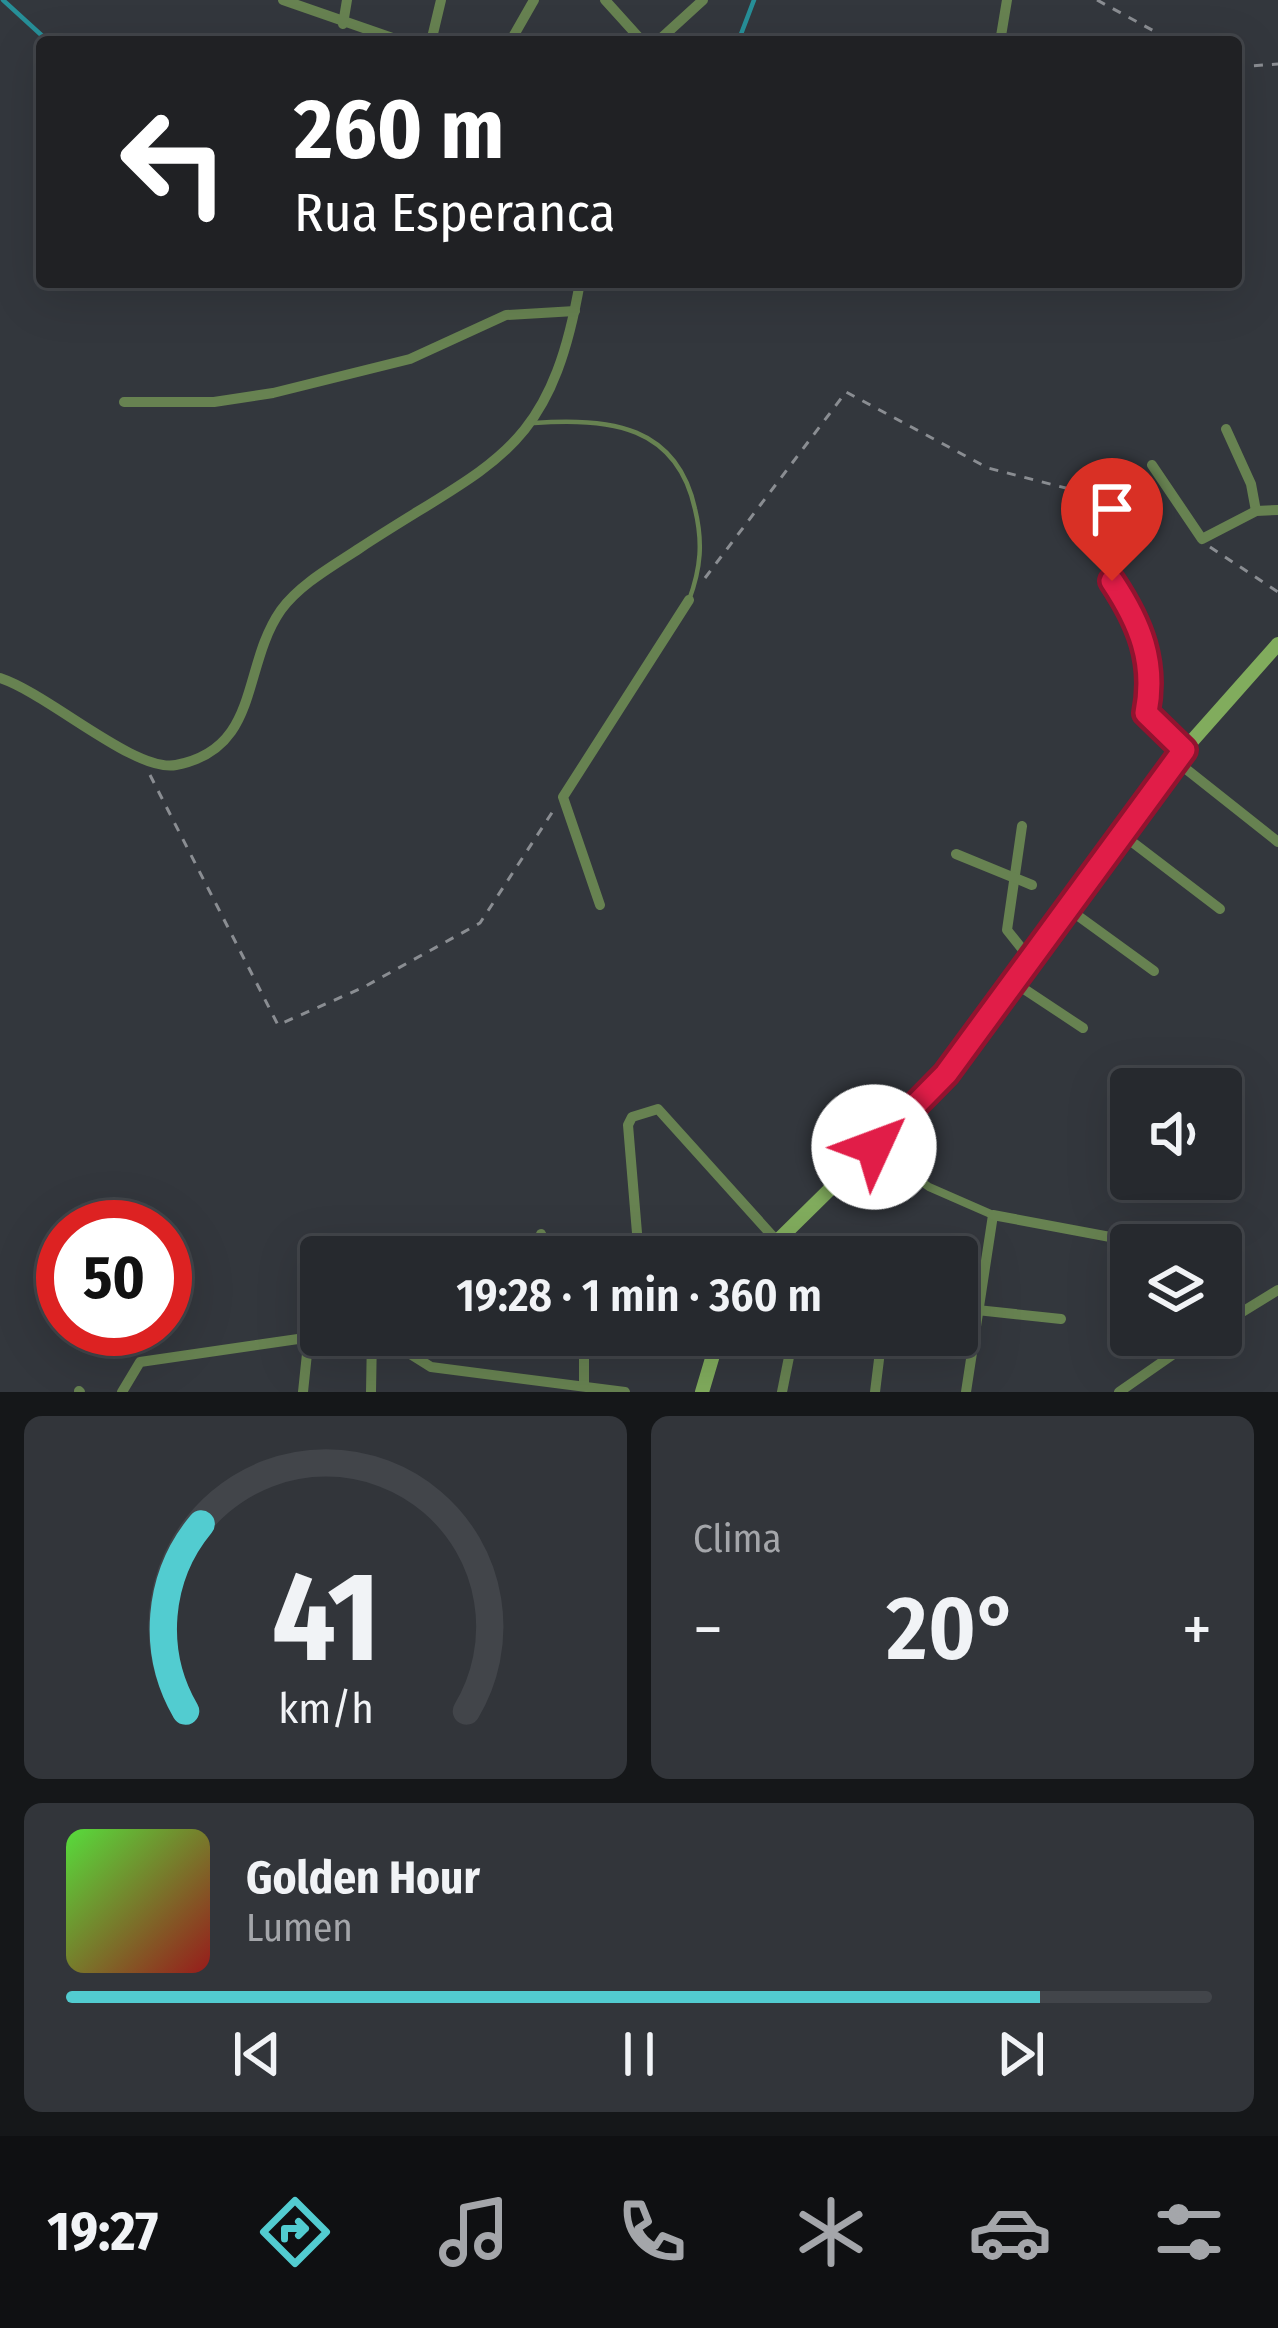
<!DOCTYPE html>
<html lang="pt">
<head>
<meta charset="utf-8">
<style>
	body { margin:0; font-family:"Fira Sans Condensed",sans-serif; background:#32353a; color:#f1f3f6; height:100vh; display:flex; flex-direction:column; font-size:45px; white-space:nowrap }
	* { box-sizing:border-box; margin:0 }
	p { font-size:39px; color:#a4a6aa }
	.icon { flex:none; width:66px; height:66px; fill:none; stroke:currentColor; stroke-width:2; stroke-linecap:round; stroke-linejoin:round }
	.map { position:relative; height:1392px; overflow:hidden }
	.side { display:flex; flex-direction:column; gap:24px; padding:24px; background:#151719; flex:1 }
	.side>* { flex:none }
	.guide { position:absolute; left:36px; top:36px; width:1206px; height:252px; border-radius:12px; box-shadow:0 12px 48px #0002,0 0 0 3px #42454a; background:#202124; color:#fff; overflow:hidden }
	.fabs { position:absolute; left:1110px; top:1068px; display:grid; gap:24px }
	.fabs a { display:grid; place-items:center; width:132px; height:132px; border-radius:12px; background:#26292e; box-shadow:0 12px 48px #0002,0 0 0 3px #42454a; font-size:60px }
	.speed { position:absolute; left:36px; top:1200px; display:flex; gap:24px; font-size:60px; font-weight:700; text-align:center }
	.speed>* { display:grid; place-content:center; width:156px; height:156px; border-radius:50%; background:#26292e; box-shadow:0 12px 48px #0002,0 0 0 3px #42454a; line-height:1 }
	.speed .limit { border:18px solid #d22; background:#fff; color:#111 }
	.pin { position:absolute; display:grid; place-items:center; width:102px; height:102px; color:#fff; margin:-123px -51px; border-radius:50% 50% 50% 0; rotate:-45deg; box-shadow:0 0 12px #0007 }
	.pin .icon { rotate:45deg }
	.me { position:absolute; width:132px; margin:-66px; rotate:47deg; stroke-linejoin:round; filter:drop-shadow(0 0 9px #0008) }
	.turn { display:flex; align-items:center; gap:42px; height:252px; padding:0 60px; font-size:54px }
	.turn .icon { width:156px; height:156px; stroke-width:2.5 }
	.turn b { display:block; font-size:84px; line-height:102px }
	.big { font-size:90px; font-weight:600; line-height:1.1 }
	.side .card { flex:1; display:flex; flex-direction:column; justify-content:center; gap:18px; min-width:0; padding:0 42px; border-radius:18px; background:#32353a }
	.side .dial { align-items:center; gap:0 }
	.dial svg { height:312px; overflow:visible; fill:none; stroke:#42454a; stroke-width:7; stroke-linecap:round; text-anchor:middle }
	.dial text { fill:#f1f3f6; stroke:none }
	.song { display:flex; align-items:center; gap:36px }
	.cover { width:144px; height:144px; border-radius:18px; background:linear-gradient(135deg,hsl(110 70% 55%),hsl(0 70% 35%)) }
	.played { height:12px; border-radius:6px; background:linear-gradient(90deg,#52ccd0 85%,#42454a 85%) }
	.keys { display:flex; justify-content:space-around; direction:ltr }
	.heat { display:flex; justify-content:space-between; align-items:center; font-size:66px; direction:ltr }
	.side .tiles { flex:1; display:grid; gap:24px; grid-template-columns:1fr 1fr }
	.card:last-child { grid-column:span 2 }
	.trip { position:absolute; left:300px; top:1236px; width:678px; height:120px; border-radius:12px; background:#26292e; box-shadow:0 12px 48px #0002,0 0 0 3px #42454a; font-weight:600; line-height:120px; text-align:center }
	.dock { display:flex; height:192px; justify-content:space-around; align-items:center; background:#0f1012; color:#a4a6aa }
	.dock .icon { width:84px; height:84px }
	.dock .on { color:#52ccd0 }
	.dock b { font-size:54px; color:#f1f3f6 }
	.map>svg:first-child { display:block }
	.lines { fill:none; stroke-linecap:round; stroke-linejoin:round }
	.stream { stroke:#278f98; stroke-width:4.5 }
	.path { stroke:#8a8d92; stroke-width:3; stroke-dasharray:9 9; stroke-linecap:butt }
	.service { stroke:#678251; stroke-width:4.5 }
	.pedestrian { stroke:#678251; stroke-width:8 }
	.minor { stroke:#678251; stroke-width:10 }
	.secondary { stroke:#81ac5d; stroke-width:14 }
	.route-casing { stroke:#92132f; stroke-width:30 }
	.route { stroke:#e11d48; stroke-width:21 }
</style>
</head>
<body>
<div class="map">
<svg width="1278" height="1392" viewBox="0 0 1278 1392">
	<rect width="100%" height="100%" fill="#33373d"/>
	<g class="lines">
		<g class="stream">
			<path d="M 3,0 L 49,42"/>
			<path d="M 738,42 L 754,0"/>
		</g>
		<g class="path">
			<path d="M 1097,0 L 1174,42"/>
			<path d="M 1236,67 L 1278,64"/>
			<path d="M 1210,547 L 1278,592"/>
			<path d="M 705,578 L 846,392 L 988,468 L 1089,494 L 1139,471"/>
			<path d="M 150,775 L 278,1025 L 364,987 L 480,923 L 555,808"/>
		</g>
		<path class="service" d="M 534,423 C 610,417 677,426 695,509 C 703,542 701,568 689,600"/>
		<path class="pedestrian" d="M 875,1148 L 929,1187 L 993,1215"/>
		<g class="minor">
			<path d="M 283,0 L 404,42"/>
			<path d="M 605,0 L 643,42"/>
			<path d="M 343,24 L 347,0"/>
			<path d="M 431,42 L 441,0"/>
			<path d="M 510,42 L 534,0"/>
			<path d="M 657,42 L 703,0"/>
			<path d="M 1000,42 L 1007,0"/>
			<path d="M 124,402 L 214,402 L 273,393 L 410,359 L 506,315 L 575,311"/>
			<path d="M 1226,429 L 1251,484 L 1256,511"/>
			<path d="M 1152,465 L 1202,539 L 1256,511 L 1278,510"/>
			<path d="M 1111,581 C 1140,623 1156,662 1146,713 L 1184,750"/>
			<path d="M 0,678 C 49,694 135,773 176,765 C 261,749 241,667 281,610 C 300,584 333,566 360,548 C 494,460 550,455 580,282"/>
			<path d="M 1176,761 L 1278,842"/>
			<path d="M 1022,826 L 1007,930 L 1031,960"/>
			<path d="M 1123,835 L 1220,909"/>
			<path d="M 956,854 L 1032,885"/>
			<path d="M 600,905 L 563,797 L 689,600"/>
			<path d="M 1070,910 L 1154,971"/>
			<path d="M 1015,983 L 1083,1028"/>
			<path d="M 541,1234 L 551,1257"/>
			<path d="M 639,1257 L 628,1125 L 632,1117 L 658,1109 L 777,1241"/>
			<path d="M 977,1310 L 1061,1319"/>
			<path d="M 1221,1325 L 1278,1290"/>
			<path d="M 380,1335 L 431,1367 L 625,1392"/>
			<path d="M 584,1384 L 584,1356 L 592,1335"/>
			<path d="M 79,1391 L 80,1392"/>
			<path d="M 122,1392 L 140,1362 L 305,1338"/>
			<path d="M 303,1392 L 315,1277"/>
			<path d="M 371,1392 L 372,1335"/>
			<path d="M 782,1392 L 791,1347"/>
			<path d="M 875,1392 L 882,1335"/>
			<path d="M 966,1392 L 993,1215 L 1137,1242"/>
			<path d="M 1119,1392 L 1201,1335"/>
		</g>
		<g class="secondary">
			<path d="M 761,1257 L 947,1074 L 1184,750 L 1278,644"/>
			<path d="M 702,1392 L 719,1335"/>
		</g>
	</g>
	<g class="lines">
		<g class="route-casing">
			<path id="route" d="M 874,1147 L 946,1074 L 1184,750 L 1146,713 C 1156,662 1140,623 1112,581"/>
		</g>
		<use href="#route" class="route"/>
	</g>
</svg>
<div class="fabs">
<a><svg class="icon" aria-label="sound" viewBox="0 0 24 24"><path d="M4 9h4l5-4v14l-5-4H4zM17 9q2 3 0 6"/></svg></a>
<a><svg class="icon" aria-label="layers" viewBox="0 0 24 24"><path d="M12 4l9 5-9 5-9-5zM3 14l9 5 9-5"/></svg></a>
</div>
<div class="speed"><div class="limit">50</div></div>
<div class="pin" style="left:1112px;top:581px;background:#d93025"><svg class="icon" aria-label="arrive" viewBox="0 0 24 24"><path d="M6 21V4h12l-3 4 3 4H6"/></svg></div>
<svg class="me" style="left:874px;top:1147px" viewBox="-20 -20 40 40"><circle r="19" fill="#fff"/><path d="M0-13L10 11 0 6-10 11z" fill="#e11d48"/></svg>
<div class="trip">19:28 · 1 min · 360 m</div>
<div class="guide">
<div class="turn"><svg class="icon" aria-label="left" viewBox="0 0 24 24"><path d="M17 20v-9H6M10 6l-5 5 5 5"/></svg><div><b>260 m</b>Rua Esperanca</div></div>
</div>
</div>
<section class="side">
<div class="tiles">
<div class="card dial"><svg viewBox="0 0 100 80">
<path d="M14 69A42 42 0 1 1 86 69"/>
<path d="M14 69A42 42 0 0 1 18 21" stroke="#52ccd0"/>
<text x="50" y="56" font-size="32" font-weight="700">41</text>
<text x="50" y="72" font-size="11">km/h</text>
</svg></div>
<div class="card"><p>Clima</p>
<div class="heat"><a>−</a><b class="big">20°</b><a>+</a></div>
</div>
<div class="card">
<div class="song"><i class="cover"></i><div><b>Golden Hour</b><p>Lumen</p></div></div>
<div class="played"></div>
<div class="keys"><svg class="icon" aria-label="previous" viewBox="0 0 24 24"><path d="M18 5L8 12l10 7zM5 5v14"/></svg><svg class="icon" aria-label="pause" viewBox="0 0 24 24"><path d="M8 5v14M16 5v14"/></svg><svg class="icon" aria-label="next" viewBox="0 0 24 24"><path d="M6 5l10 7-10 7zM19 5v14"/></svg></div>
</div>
</div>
</section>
<nav class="dock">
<b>19:27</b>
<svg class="icon on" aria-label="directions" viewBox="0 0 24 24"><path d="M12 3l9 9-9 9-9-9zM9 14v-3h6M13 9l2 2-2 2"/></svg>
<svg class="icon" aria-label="music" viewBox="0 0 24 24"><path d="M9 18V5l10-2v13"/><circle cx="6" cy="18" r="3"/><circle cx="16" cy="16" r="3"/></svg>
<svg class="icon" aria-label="phone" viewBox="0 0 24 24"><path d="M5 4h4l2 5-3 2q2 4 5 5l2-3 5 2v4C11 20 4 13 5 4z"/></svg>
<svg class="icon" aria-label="climate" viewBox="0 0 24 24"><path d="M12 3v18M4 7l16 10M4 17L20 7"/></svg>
<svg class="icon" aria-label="car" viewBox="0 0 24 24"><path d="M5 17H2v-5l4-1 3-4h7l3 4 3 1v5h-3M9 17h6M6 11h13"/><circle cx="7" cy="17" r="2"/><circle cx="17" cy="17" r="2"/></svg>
<svg class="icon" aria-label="filters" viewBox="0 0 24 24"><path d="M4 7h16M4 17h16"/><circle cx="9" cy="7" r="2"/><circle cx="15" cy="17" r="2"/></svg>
</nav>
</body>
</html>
